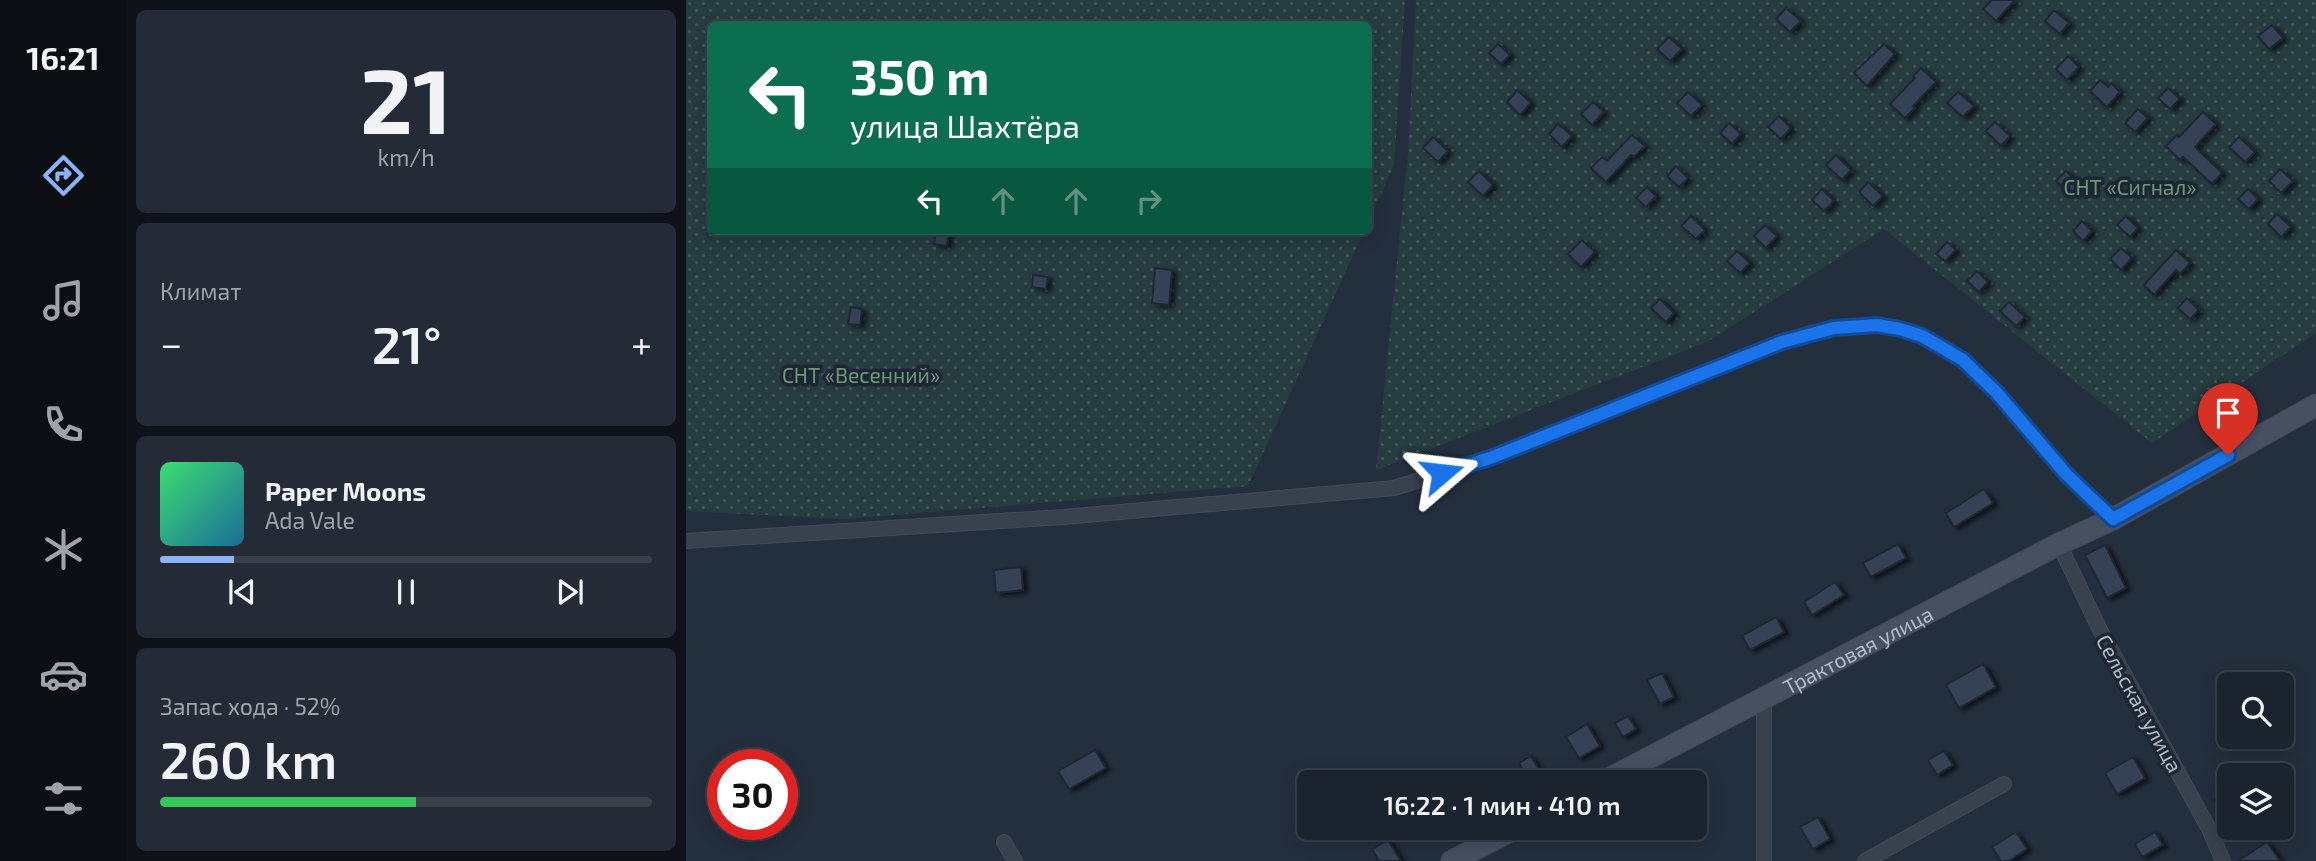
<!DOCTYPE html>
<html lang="ru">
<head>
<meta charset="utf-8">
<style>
	body { margin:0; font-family:"Exo 2",sans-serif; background:#242b36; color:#f1f3f6; height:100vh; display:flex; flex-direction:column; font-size:26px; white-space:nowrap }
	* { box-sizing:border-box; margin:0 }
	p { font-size:23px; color:#a0a4aa }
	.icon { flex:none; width:38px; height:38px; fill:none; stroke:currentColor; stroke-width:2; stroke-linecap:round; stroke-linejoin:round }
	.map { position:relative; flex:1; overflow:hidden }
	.drawer { display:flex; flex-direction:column; gap:10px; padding:10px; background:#0f1319; width:560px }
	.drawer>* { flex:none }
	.banner { position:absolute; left:21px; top:21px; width:665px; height:214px; border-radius:10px; box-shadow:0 4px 18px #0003,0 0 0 2px #39404a; background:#0b6e4f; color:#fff; overflow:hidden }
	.tools { position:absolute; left:1531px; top:672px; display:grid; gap:14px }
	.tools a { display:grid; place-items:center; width:77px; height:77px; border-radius:10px; background:#1b232e; box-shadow:0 4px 18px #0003,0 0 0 2px #39404a; font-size:35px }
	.speed { position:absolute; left:21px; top:749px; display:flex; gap:14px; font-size:35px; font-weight:700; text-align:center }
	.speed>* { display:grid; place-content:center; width:91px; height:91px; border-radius:50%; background:#1b232e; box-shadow:0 4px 18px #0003,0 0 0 2px #39404a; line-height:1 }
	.speed .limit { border:10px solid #d22; background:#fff; color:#111 }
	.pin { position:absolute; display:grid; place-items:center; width:60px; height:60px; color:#fff; margin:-72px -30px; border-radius:50% 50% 50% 0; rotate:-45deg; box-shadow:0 0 7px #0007 }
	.pin .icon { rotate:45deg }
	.me { position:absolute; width:77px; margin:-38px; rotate:73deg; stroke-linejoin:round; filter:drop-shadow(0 0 5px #0008) }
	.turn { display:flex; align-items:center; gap:24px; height:147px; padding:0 28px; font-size:32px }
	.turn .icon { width:91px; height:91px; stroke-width:2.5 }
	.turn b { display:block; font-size:49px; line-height:60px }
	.lanes { display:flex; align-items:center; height:66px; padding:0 28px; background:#0003; justify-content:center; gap:35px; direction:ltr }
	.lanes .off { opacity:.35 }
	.big { font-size:52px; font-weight:600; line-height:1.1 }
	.drawer .tile { flex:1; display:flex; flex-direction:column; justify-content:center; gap:10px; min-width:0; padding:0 24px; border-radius:10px; background:#242b36 }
	.drawer .dial { align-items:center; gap:0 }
	.dial b { font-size:91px; line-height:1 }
	.song { display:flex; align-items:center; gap:21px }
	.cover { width:84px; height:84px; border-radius:10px; background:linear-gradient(135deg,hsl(140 70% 55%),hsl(200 70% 35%)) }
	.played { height:7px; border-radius:4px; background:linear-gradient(90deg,#8ab4f8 15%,#39404a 15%) }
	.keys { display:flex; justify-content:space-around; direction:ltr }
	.heat { display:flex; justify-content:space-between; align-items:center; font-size:38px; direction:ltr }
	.charge { height:10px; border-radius:5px; background:linear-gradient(90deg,#34c759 52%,#39404a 0) }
	.trip { position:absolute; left:611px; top:770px; width:410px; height:70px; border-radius:10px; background:#1b232e; box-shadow:0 4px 18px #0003,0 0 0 2px #39404a; font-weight:600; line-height:70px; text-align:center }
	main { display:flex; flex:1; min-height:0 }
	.tab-bar { display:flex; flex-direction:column; width:126px; justify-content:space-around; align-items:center; background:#0b0e12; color:#a0a4aa }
	.tab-bar .icon { width:49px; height:49px }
	.tab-bar .selected { color:#8ab4f8 }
	.tab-bar b { font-size:32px; color:#f1f3f6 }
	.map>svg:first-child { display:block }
	.park { fill:url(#park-dots) }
	.building { fill:#364354; stroke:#1f2835; stroke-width:2; filter:url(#shadow) }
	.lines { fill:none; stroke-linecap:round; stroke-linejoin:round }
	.minor-casing { stroke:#414a57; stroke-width:16 }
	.secondary-casing { stroke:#414a57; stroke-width:23 }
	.minor { stroke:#38414e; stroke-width:14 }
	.secondary { stroke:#465061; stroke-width:21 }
	.route-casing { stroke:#114b97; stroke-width:18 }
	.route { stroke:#1a73e8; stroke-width:12 }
	.labels { text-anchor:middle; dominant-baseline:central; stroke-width:7; stroke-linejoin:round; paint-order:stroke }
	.park-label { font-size:21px; fill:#6b9a76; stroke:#1d2633 }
	.street-label { font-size:21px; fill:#b4bcc9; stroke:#1d2633 }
</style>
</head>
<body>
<main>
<nav class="tab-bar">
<b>16:21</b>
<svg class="icon selected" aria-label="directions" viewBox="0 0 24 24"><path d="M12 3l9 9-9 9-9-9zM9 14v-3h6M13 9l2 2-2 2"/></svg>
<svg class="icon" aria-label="music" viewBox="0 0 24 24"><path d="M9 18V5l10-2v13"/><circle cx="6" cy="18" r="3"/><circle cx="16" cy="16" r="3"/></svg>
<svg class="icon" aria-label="phone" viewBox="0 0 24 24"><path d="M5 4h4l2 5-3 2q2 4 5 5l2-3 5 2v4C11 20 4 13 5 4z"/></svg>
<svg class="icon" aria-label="climate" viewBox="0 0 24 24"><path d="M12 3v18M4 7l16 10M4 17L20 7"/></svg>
<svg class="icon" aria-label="car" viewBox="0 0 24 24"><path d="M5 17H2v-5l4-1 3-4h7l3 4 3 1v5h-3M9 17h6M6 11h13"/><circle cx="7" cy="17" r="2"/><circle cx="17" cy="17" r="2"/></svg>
<svg class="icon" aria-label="filters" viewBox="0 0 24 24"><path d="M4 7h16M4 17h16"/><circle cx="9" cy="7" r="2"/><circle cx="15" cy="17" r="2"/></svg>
</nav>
<section class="drawer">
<div class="tile dial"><b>21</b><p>km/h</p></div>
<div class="tile"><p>Климат</p>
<div class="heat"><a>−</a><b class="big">21°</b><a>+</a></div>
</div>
<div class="tile">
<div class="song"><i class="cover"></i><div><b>Paper Moons</b><p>Ada Vale</p></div></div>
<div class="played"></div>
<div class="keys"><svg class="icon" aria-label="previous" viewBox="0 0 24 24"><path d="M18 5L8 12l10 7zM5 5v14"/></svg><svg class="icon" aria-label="pause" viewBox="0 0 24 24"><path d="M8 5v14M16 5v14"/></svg><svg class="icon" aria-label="next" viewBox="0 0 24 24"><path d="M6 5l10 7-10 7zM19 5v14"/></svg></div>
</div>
<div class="tile"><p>Запас хода · 52%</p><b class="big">260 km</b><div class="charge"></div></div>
</section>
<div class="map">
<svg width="1630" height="861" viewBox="0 0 1630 861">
	<defs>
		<pattern id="park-dots" width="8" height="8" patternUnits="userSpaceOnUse" patternTransform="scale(1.75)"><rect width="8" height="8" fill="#263c3f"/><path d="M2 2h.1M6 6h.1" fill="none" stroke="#435659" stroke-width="1.8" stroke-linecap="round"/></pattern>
		<filter id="shadow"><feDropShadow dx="4.5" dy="2.5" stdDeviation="2" flood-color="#0009"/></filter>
	</defs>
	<rect width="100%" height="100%" fill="#242f3e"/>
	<g class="park">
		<path d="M 0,0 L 719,0 L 708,165 L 683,221 L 682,24 L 24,24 L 24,231 L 678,231 L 562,486 L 159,519 L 0,511 Z"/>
		<path d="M 730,0 L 1630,0 L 1630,333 L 1466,443 L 1198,229 L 1021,342 L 690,470 L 722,153 Z"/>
	</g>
	<g class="building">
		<path d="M 1306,0 L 1329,0 L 1310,21 L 1297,9 Z"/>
		<path d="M 1100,8 L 1115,21 L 1104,32 L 1090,19 Z"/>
		<path d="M 1368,10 L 1383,23 L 1374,34 L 1359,21 Z"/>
		<path d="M 1586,25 L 1597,38 L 1583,49 L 1572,36 Z"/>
		<path d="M 983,37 L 996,49 L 984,61 L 971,49 Z"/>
		<path d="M 812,44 L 824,55 L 815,64 L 803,53 Z"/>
		<path d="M 1198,44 L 1209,54 L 1181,86 L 1168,73 Z"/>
		<path d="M 1382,56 L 1393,67 L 1381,80 L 1370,69 Z"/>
		<path d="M 1235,68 L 1250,82 L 1227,106 L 1229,108 L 1219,118 L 1204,104 L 1229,78 L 1227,76 Z"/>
		<path d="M 1414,80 L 1422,87 L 1425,83 L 1434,92 L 1421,107 L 1404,91 Z"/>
		<path d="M 1482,88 L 1494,99 L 1484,109 L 1472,98 Z"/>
		<path d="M 831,90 L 845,103 L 834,115 L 821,102 Z"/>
		<path d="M 1002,92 L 1016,105 L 1005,116 L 991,103 Z"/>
		<path d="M 1272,92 L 1288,106 L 1277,117 L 1261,103 Z"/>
		<path d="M 907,102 L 918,112 L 906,125 L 895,114 Z"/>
		<path d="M 1452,109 L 1462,118 L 1449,132 L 1439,123 Z"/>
		<path d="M 1517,112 L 1530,124 L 1509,147 L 1536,173 L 1526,184 L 1497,157 L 1494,160 L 1480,146 L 1491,135 L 1493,137 Z"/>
		<path d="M 1093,116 L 1105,128 L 1095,139 L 1082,127 Z"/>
		<path d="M 1309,122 L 1324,136 L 1315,146 L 1300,131 Z"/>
		<path d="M 1043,123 L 1055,134 L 1046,144 L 1034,133 Z"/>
		<path d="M 872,124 L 886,136 L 876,147 L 863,134 Z"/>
		<path d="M 946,135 L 959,146 L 948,157 L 945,155 L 920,182 L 905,168 L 916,157 L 921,161 Z"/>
		<path d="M 747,137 L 762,151 L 752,162 L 737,148 Z"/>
		<path d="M 1553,137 L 1569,152 L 1559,162 L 1543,147 Z"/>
		<path d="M 1150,155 L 1165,170 L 1156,180 L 1140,165 Z"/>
		<path d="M 990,166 L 1002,178 L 993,187 L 981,176 Z"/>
		<path d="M 1594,169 L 1607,181 L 1595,193 L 1583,181 Z"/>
		<path d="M 793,171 L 807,185 L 797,196 L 782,182 Z"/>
		<path d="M 1380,171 L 1394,185 L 1385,195 L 1370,181 Z"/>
		<path d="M 1182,182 L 1197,196 L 1187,206 L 1173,192 Z"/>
		<path d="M 961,187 L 970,196 L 960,207 L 950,198 Z"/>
		<path d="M 1136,189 L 1148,201 L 1138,211 L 1126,200 Z"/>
		<path d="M 1562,189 L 1572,199 L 1563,209 L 1552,199 Z"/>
		<path d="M 1591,214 L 1605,227 L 1595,237 L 1582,224 Z"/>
		<path d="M 1005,216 L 1019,230 L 1010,239 L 995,226 Z"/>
		<path d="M 1440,216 L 1452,228 L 1444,237 L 1431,225 Z"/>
		<path d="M 1396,221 L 1406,231 L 1397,241 L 1387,231 Z"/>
		<path d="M 1079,225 L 1091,236 L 1080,248 L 1068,236 Z"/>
		<path d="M 250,231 L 263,231 L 261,246 L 248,244 Z"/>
		<path d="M 896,240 L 909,252 L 895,267 L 882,254 Z"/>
		<path d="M 1261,242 L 1270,250 L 1259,261 L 1250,254 Z"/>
		<path d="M 1435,248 L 1446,258 L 1435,270 L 1424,259 Z"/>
		<path d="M 1490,250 L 1504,263 L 1494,274 L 1490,270 L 1468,295 L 1458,285 Z"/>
		<path d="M 1051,251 L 1064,263 L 1054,273 L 1041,261 Z"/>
		<path d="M 469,268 L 486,270 L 483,305 L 466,303 Z"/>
		<path d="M 1291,271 L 1302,282 L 1293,292 L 1281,281 Z"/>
		<path d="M 347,275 L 362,277 L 360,289 L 346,287 Z"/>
		<path d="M 1501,298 L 1513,310 L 1504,319 L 1492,308 Z"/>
		<path d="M 974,299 L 988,313 L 980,322 L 965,308 Z"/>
		<path d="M 1323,302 L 1339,317 L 1330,326 L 1314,311 Z"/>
		<path d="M 165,307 L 176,309 L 174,325 L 162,324 Z"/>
		<path d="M 1298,489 L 1307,503 L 1268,527 L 1260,513 Z"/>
		<path d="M 1212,544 L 1220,558 L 1185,577 L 1177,563 Z"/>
		<path d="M 1419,545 L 1440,588 L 1421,598 L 1399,555 Z"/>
		<path d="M 335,567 L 337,590 L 310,593 L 308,570 Z"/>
		<path d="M 1149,582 L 1158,595 L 1126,615 L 1118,602 Z"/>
		<path d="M 1090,617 L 1098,632 L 1064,650 L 1056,636 Z"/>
		<path d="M 1297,664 L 1310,687 L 1273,708 L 1260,685 Z"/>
		<path d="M 976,673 L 988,697 L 974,704 L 961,680 Z"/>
		<path d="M 942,716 L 950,729 L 937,737 L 929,723 Z"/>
		<path d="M 901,724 L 914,746 L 893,758 L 880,737 Z"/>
		<path d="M 409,750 L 420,768 L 383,789 L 372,771 Z"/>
		<path d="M 1258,751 L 1267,765 L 1251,775 L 1242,760 Z"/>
		<path d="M 845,756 L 855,773 L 843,780 L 833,763 Z"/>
		<path d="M 1447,757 L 1459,778 L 1431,794 L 1419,773 Z"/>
		<path d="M 1544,789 L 1544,807 L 1537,812 L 1528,800 Z"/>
		<path d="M 1132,817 L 1144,839 L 1127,849 L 1114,827 Z"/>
		<path d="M 1330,832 L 1341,849 L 1323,861 L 1315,861 L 1306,847 Z"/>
		<path d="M 1469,832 L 1477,845 L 1456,857 L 1449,844 Z"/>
		<path d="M 702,840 L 715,861 L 693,861 L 686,849 Z"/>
		<path d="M 1581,842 L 1594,861 L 1552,861 Z"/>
	</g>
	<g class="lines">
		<g class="minor-casing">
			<g id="minor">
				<path d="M 0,541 L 377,517 L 708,488 L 804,458 L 1096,342 L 1148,328 L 1191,325 L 1214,329 L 1236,336 L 1277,360 L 1311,393 L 1380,474 L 1427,519"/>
				<path d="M 1373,544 L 1414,630 L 1523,829 L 1537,861"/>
				<path d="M 1078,699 L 1078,861"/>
				<path d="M 318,842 L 329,861"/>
				<path d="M 1179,861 L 1318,784"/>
			</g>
		</g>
		<g class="secondary-casing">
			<g id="secondary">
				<path id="s1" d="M 917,782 L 1373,544 L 1427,519 L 1630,405"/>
				<path d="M 766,861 L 830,828"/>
			</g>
		</g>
		<use href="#minor" class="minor"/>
		<use href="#secondary" class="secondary"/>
	</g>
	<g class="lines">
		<g class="route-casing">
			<path id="route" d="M 756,473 L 804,458 L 1096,342 L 1148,328 L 1191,325 L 1214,329 L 1236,336 L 1277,360 L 1311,393 L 1380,474 L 1427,519 L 1542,455"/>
		</g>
		<use href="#route" class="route"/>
	</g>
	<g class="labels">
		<g class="park-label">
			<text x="1444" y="186">СНТ «Сигнал»</text>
			<text x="175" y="374">СНТ «Весенний»</text>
		</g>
		<g class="street-label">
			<text stroke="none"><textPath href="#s1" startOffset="287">Трактовая улица</textPath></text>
			<text transform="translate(1454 703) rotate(61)">Сельская улица</text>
		</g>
	</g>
</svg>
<div class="tools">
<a><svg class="icon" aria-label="search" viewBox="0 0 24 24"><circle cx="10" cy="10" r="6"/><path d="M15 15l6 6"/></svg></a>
<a><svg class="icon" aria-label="layers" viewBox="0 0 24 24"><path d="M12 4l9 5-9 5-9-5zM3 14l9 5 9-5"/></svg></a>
</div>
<div class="speed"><div class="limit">30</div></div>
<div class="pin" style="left:1542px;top:455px;background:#d93025"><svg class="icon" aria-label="arrive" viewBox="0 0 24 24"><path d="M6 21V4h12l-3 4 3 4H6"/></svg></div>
<svg class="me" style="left:756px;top:473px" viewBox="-20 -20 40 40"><path d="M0-17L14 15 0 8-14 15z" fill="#1a73e8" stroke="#fff" stroke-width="4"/></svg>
<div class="trip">16:22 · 1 мин · 410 m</div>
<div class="banner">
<div class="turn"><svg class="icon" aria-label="left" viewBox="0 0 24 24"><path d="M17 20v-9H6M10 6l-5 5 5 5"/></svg><div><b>350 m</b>улица Шахтёра</div></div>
<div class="lanes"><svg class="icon" aria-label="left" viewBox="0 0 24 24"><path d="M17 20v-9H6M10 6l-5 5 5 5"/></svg><svg class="icon off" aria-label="ahead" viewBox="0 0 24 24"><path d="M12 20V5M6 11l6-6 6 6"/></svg><svg class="icon off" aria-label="ahead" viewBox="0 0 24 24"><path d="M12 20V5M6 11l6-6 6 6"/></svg><svg class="icon off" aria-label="right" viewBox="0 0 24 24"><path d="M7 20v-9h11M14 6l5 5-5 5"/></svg></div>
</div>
</div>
</main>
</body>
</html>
